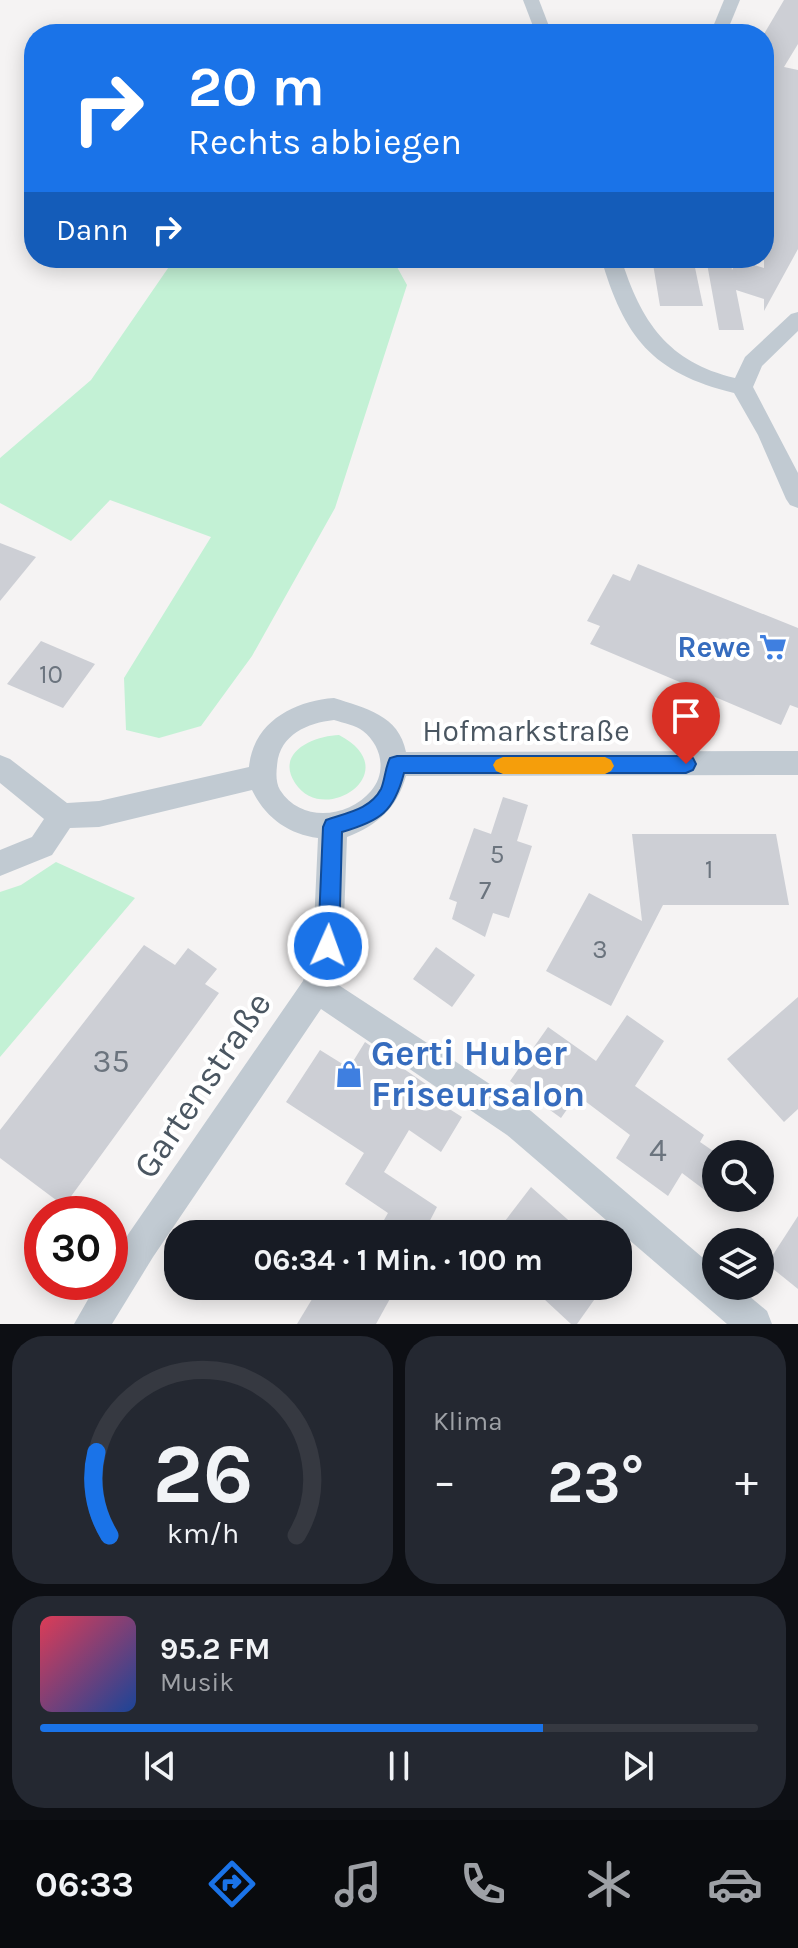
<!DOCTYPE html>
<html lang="de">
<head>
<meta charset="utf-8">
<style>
	body { margin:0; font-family:Karla,sans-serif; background:#242831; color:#f1f3f6; height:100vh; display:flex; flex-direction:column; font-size:30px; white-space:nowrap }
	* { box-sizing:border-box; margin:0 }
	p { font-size:26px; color:#9ea1a6 }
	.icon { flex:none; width:44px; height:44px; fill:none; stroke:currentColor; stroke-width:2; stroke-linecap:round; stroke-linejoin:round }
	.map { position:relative; height:1324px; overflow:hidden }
	.details { display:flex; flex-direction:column; gap:12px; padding:12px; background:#0d0f14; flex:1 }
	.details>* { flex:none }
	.banner { position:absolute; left:24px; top:24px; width:750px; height:244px; border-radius:32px; box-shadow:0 4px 20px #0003; background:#1a73e8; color:#fff; overflow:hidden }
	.buttons { position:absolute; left:702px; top:1140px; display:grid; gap:16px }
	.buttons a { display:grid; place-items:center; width:72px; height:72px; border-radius:50%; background:#171b24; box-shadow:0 4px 20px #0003; font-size:40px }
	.speed { position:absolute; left:24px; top:1196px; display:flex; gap:16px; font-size:40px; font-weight:700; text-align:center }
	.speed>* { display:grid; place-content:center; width:104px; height:104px; border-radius:50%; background:#171b24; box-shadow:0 4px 20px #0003; line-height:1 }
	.speed .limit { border:12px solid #d22; background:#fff; color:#111 }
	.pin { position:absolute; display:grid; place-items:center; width:68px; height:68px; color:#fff; margin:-82px -34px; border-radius:50% 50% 50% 0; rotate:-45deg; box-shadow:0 0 8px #0007 }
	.pin .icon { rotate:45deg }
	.me { position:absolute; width:88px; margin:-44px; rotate:2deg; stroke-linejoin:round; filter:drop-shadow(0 0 6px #0008) }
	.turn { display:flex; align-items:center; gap:28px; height:168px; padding:0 32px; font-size:36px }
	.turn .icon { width:104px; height:104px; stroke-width:2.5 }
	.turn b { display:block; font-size:56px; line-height:68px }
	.then { display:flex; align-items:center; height:76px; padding:0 32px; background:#0003; gap:16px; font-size:30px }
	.big { font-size:60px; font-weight:700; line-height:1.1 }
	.details .tile { flex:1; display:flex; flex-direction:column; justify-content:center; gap:12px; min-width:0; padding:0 28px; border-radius:32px; background:#242831 }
	.details .dial { align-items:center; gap:0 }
	.dial svg { height:208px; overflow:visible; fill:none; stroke:#363941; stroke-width:7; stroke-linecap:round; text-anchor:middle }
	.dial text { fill:#f1f3f6; stroke:none }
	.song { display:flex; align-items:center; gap:24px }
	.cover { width:96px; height:96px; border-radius:12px; background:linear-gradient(135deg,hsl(350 70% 55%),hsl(220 70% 35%)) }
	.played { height:8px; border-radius:4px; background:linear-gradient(90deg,#1a73e8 70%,#363941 70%) }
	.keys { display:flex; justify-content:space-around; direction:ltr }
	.heat { display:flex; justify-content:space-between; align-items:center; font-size:44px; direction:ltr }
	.details .tiles { flex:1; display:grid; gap:12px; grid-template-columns:1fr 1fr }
	.tile:last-child { grid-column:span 2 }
	.trip { position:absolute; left:164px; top:1220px; width:468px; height:80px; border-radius:32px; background:#171b24; box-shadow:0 4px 20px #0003; font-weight:700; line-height:80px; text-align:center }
	.tab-bar { display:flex; height:128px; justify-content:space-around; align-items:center; background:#090b0e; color:#9ea1a6 }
	.tab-bar .icon { width:56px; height:56px }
	.tab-bar .on { color:#1a73e8 }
	.tab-bar b { font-size:36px; color:#f1f3f6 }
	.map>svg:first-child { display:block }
	.green { fill:#c3f1d5 }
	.building { fill:#cdcfd5 }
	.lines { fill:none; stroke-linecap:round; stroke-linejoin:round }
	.minor { fill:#c1cad2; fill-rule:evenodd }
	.route { fill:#1a73e8; stroke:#114b97; stroke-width:2 }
	.slow { fill:#f59e0b }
	.labels { text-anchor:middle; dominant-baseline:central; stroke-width:8; stroke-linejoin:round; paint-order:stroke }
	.number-label { font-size:26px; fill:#6b747e }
	.shop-label { font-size:30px; font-weight:bold; fill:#366cbe; stroke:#fff; text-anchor:end }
	.street-label { font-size:30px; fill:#4a5661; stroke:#fff }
	.near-number-label { font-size:32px; fill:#6b747e }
	.near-shop-label { font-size:36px; font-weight:bold; fill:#366cbe; stroke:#fff; text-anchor:start }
	.near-street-label { font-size:36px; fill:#4a5661; stroke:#fff }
</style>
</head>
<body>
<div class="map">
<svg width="798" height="1324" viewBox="0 0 798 1324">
	<rect width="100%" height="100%" fill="#f5f3f3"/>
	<g class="green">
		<path d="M 175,258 L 392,258 L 407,285 L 335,508 L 252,656 L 201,726 L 159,738 L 126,730 L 124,678 L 211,537 L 110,500 L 71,541 L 0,503 L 0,458 L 91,380 Z"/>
		<path d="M 339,735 C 408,771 324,828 295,783 C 275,752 314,736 339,735 Z"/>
		<path d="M 56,862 L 135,898 L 0,1057 L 0,892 L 21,885 Z"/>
	</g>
	<g class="building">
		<path d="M 784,0 L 798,0 L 798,44 L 784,67 L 798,70 L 798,249 L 764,311 L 764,299 L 736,290 L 744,330 L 719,330 L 706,258 L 730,258 L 732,270 L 738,260 L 764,268 L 764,34 Z"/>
		<path d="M 652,258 L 693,258 L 703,306 L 660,306 Z"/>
		<path d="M 0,543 L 36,557 L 0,601 Z"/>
		<path d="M 638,564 L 798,628 L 798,708 L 790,705 L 781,725 L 590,644 L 600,626 L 587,621 L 613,574 L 630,581 Z"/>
		<path d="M 41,641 L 95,664 L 63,708 L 7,684 Z"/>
		<path d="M 503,797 L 528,805 L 517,841 L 532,846 L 509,918 L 493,913 L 485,937 L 452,919 L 457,902 L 449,899 L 474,828 L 491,834 Z"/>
		<path d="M 632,834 L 776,834 L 789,905 L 663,905 L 611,1006 L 546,971 L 589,893 L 642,921 Z"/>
		<path d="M 144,945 L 175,965 L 188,948 L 217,969 L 205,984 L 219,993 L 64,1206 L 0,1158 L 0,1130 Z"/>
		<path d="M 436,947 L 475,975 L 452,1007 L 413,979 Z"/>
		<path d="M 798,997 L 798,1109 L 784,1122 L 727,1059 Z"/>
		<path d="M 627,1015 L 664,1041 L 635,1086 L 704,1135 L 700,1142 L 716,1153 L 716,1174 L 706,1191 L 682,1173 L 668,1196 L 616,1158 L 630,1135 L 577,1095 L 561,1118 L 510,1081 L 548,1027 L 596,1061 Z"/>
		<path d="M 365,1042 L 433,1089 L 429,1096 L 462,1117 L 441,1152 L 409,1130 L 384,1172 L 437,1207 L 423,1234 L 376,1234 L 388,1213 L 345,1184 L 364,1153 L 286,1102 L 320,1050 L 349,1068 Z"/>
		<path d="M 531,1187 L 584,1234 L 495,1234 Z"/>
		<path d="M 798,1216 L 798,1289 L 767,1264 Z"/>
		<path d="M 320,1286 L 397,1286 L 376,1324 L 297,1324 Z"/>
		<path d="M 530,1286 L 604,1286 L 577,1324 L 571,1324 Z"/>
	</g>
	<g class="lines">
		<g class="minor">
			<path d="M 523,0 L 539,0 L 552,34 L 536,34 Z"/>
			<path d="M 724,0 L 740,0 L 726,34 L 710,34 Z"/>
			<path d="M 601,258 L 621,258 C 641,322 668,362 735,378 L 745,357 L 791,314 L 798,312 L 798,331 L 762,366 L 753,387 L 798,473 L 798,508 L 790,505 L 786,499 L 758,435 L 734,393 C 652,373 624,337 601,258 Z"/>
			<path d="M 334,698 C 365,708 399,715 406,752 L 798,751 L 798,775 L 406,776 C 397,808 378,825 347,837 L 343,946 L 334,982 L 531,1111 L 716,1269 L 716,1286 L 737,1286 L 767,1311 L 772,1324 L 727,1324 L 507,1135 L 321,1009 L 153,1257 L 112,1324 L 74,1324 L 98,1282 L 110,1282 L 110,1263 L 129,1233 L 303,981 L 313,946 L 318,838 C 288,834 265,817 252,790 L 99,827 L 70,828 L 52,855 L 0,876 L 0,850 L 32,837 L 44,819 L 0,783 L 0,755 L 10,759 L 67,803 L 99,801 L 249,767 C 253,722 294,701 334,698 ZM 334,720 C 343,723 356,725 363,731 C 382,746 387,772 371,791 C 349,817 302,824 280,790 C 276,783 276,774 277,766 C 279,735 307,723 334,720 Z"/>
		</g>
	</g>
	<path class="route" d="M 397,756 L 686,756 L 693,758 L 696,764 L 693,770 L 686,773 L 404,773 C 394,812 380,821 342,832 L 339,946 L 336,953 L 328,956 L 321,953 L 318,946 L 323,827 L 326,820 C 345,813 370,810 381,789 C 385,780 385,768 390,758 Z"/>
	<path class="slow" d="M 503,757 L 605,757 L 611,760 L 614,766 L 611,771 L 605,774 L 503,774 L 496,771 L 493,765 L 496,760 Z"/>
	<defs>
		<g id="supermarket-bare" transform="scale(2.16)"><path d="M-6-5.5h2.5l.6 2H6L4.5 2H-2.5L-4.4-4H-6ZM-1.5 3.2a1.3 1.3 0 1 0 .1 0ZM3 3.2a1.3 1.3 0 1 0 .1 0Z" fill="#3f7fe0" stroke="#fff" stroke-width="2.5" paint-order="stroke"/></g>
		<g id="shop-bare" transform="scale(2.16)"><path d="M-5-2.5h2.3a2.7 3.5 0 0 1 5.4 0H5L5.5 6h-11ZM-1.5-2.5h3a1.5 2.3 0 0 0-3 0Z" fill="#3f7fe0" stroke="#fff" stroke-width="2.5" paint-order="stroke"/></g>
	</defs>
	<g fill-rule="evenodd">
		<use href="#supermarket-bare" x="773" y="647"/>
		<use href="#shop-bare" x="349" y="1074"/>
	</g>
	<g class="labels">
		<g class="number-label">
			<text x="51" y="674">10</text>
			<text x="497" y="854">5</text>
			<text x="709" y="869">1</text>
			<text x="485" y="890">7</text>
			<text x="600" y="949">3</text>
		</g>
		<g class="shop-label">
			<text x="751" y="647">Rewe</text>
		</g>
		<g class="street-label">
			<text x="526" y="731">Hofmarkstraße</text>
		</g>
		<g class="near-number-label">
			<text x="111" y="1061">35</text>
			<text x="658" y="1150">4</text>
		</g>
		<g class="near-shop-label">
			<text x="371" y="1053">Gerti Huber<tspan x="371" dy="41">Friseursalon</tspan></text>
		</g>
		<g class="near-street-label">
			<text transform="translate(202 1085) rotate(-56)">Gartenstraße</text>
		</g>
	</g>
</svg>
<div class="buttons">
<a><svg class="icon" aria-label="search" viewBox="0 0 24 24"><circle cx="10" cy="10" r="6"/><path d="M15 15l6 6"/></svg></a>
<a><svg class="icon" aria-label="layers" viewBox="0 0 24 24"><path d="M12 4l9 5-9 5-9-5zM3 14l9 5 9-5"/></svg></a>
</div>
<div class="speed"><div class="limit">30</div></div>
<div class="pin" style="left:686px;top:764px;background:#d93025"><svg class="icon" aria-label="arrive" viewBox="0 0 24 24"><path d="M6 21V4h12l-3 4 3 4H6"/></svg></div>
<svg class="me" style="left:328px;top:946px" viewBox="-20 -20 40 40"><circle r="17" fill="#1a73e8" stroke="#fff" stroke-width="3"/><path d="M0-11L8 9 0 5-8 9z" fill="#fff"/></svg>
<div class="trip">06:34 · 1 Min. · 100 m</div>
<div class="banner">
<div class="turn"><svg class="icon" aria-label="right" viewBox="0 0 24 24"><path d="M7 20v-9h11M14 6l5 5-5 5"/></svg><div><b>20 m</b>Rechts abbiegen</div></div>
<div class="then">Dann<svg class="icon" aria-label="right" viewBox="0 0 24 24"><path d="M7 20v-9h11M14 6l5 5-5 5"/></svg></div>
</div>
</div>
<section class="details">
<div class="tiles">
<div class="tile dial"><svg viewBox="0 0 100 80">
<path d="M14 69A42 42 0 1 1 86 69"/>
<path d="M14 69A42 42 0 0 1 9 37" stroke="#1a73e8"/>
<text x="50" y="56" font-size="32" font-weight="700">26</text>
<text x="50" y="72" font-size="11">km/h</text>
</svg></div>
<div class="tile"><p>Klima</p>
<div class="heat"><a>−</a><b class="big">23°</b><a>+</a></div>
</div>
<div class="tile">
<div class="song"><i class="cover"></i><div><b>95.2 FM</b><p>Musik</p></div></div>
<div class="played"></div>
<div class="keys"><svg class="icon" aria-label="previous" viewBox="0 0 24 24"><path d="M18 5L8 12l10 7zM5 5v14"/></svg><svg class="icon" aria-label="pause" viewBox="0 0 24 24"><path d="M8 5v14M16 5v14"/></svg><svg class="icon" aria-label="next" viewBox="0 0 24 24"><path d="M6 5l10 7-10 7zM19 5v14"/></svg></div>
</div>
</div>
</section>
<nav class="tab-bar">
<b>06:33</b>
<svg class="icon on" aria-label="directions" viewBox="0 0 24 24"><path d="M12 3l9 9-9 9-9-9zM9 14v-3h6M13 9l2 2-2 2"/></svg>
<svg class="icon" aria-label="music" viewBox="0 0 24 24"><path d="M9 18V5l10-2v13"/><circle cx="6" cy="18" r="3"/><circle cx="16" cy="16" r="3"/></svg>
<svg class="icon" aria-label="phone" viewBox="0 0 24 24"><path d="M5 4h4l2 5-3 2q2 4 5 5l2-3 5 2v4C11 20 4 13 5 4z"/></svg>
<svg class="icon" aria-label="climate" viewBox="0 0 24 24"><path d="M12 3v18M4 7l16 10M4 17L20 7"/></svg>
<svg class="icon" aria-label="car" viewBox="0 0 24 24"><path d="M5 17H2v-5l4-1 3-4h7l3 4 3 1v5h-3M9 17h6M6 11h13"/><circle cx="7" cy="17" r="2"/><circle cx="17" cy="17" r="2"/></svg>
</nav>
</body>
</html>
